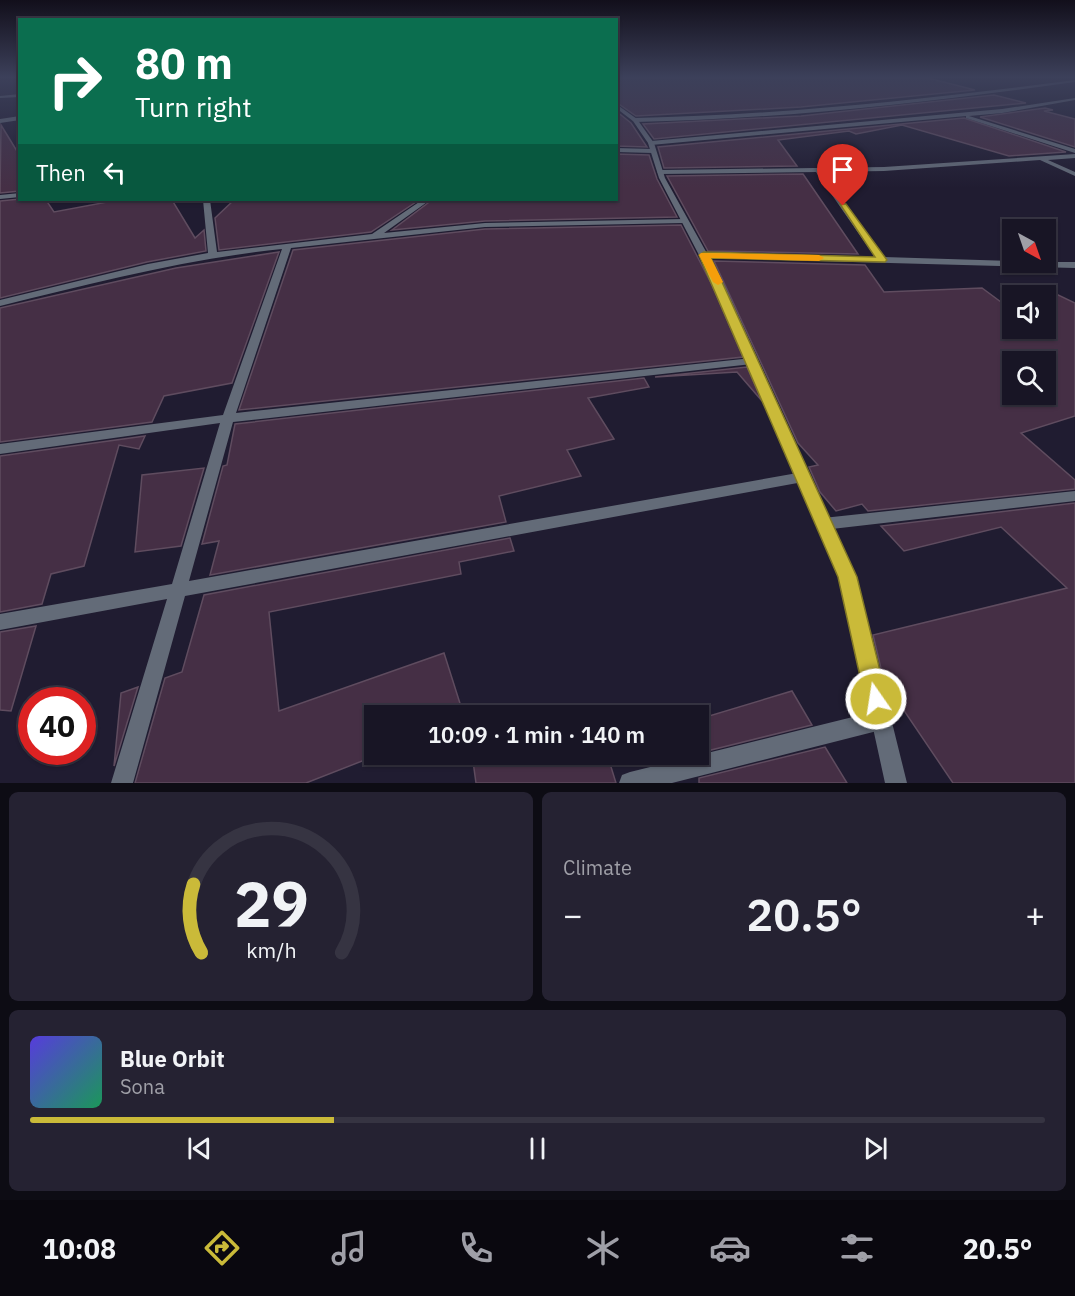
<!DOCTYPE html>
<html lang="en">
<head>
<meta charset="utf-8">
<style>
	body { margin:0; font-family:"IBM Plex Sans",sans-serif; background:#252232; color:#f1f3f6; height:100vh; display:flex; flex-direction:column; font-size:22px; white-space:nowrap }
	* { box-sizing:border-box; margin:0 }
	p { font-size:20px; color:#9f9fa7 }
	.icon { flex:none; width:33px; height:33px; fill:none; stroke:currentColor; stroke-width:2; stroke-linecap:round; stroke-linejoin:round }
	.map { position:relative; height:783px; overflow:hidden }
	.details { display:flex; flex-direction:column; gap:9px; padding:9px; background:#0d0c14; flex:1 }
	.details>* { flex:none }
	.banner { position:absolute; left:18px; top:18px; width:600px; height:183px; border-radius:0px; box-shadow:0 2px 4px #0004,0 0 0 2px #363442; background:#0b6e4f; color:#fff; overflow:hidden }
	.needle { width:39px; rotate:140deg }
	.buttons { position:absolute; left:1002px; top:219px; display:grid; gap:12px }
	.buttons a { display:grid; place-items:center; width:54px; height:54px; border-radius:0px; background:#181525; box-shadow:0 2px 4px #0004,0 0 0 2px #363442; font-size:30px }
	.speed { position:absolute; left:18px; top:687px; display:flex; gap:12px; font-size:30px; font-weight:700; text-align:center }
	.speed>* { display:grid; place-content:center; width:78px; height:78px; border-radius:50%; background:#181525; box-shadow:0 2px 4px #0004,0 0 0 2px #363442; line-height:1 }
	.speed .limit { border:9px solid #d22; background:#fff; color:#111 }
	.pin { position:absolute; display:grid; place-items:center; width:51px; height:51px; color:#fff; margin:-62px -26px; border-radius:50% 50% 50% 0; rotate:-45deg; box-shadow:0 0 6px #0007 }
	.pin .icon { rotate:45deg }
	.me { position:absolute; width:66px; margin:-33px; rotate:347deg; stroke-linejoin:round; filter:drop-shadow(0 0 4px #0008) }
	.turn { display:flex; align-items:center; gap:21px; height:126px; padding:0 18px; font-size:27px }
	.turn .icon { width:78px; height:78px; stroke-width:2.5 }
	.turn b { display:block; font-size:42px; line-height:51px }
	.then { display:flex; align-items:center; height:57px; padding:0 18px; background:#0003; gap:12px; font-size:22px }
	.big { font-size:45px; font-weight:600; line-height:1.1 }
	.details .widget { flex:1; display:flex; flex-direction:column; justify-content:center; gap:9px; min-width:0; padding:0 21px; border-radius:9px; background:#252232 }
	.details .dial { align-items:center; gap:0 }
	.dial svg { height:156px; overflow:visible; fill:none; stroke:#363442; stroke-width:7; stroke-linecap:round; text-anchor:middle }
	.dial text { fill:#f1f3f6; stroke:none }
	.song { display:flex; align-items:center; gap:18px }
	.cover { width:72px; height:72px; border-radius:9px; background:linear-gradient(135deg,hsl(250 70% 55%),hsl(150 70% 35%)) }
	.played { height:6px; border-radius:3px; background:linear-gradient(90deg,#caba39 30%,#363442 30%) }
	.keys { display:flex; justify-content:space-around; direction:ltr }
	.heat { display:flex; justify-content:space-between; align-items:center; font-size:33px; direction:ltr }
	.details .tiles { flex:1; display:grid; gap:9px; grid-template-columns:1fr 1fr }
	.widget:last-child { grid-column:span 2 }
	.trip { position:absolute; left:364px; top:705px; width:345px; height:60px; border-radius:0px; background:#181525; box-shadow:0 2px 4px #0004,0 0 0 2px #363442; font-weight:600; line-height:60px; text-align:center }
	.dock { display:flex; height:96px; justify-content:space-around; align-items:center; background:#0a080f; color:#9f9fa7 }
	.dock .icon { width:42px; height:42px }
	.dock .current { color:#caba39 }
	.dock b { font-size:27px; color:#f1f3f6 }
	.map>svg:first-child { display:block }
	.building { fill:#452f45; stroke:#5f4c5f; stroke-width:1.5; fill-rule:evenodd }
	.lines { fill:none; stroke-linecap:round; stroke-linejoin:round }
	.minor { fill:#636b78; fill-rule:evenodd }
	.tertiary { fill:#636b78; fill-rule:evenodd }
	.route { fill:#caba39; stroke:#837925; stroke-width:1.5 }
	.slow { fill:#f59e0b }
</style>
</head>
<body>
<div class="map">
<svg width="1075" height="783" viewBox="0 0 1075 783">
	<rect width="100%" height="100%" fill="#201c31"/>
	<g class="building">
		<path d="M 616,78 L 928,78 L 975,90 L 801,107 L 636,116 L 616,102 Z"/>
		<path d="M 994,95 L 1026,103 L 654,139 L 643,124 L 801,116 Z"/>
		<path d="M 1045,108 L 1053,110 L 1044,111 L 1075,119 L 1075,147 L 980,117 Z"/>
		<path d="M 616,111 L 631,123 L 647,147 L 616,146 Z"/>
		<path d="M 964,118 L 1066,152 L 1009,156 L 902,125 L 856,134 L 849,131 L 778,140 L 797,166 L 664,168 L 658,147 Z"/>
		<path d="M 1,125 L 20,156 L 20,191 L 0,193 Z"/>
		<path d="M 616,154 L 649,155 L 657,179 L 677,217 L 485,221 L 392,230 L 432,200 L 616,201 Z"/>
		<path d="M 803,174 L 858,254 L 708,251 L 667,176 Z"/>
		<path d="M 20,199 L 46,200 L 54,212 L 118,200 L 172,200 L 195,238 L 204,230 L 206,251 L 147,262 L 0,298 L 0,201 Z"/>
		<path d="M 234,200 L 419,200 L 371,232 L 219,250 L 215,218 Z"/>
		<path d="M 681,225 L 712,285 L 743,357 L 239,410 L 293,250 L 485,229 Z"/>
		<path d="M 279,252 L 232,383 L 164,396 L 152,422 L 0,442 L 0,308 L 176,268 Z"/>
		<path d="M 714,261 L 865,265 L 884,292 L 982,288 L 1005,305 L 1012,303 L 1012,328 L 1046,328 L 1046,296 L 1036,296 L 1050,291 L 1075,303 L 1075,416 L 1021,433 L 1075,480 L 1075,489 L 868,511 L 862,504 L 836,511 L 820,492 L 809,467 L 818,465 L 798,443 ZM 1012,362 L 1046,362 L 1046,394 L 1012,394 Z"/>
		<path d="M 747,367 L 762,401 L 737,372 L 655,377 Z"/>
		<path d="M 644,378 L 649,387 L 588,398 L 614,439 L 567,450 L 581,476 L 499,496 L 506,522 L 210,575 L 219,541 L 202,544 L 223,466 L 227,465 L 235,424 Z"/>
		<path d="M 145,436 L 139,449 L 119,445 L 84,566 L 51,574 L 42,604 L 0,612 L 0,456 Z"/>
		<path d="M 204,468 L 181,546 L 135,552 L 142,475 Z"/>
		<path d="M 1075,503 L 1075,783 L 953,783 L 884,681 L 873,635 L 1067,588 L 1001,527 L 904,551 L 881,526 Z"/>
		<path d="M 510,538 L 514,551 L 459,562 L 461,574 L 269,612 L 279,711 L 444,653 L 464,716 L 375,716 L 375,754 L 380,754 L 306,783 L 135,783 L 165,678 L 182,672 L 204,595 Z"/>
		<path d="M 36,626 L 11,711 L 0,710 L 0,632 Z"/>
		<path d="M 138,687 L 114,766 L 121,693 Z"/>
		<path d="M 792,691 L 812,725 L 699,753 L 699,719 Z"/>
		<path d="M 592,706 L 595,716 L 555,716 Z"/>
		<path d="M 825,747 L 847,783 L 699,783 L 699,778 Z"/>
		<path d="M 472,754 L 607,754 L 616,783 L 476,783 Z"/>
	</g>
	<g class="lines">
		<g class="minor">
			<path d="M 1075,80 L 1075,82 C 929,102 783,119 635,122 L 632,120 L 635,118 C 783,115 929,99 1075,80 Z"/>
			<path d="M 20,94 L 20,97 L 0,98 L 0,96 Z"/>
			<path d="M 1075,98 L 1075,100 L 1002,113 L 969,116 L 1075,149 L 1075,153 L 966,118 L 966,116 L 651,145 L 648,143 L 651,141 L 1002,109 Z"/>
			<path d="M 20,116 L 20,120 L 0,123 L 0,119 Z"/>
			<path d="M 616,148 L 653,149 L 656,151 L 653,153 L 616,152 Z"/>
			<path d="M 1075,154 L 1075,158 L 1048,160 L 1075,172 L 1075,176 L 1040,160 L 884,171 L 823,172 L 884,257 L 1012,261 L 1012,262 L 1075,262 L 1075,268 L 704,258 L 700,255 L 701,253 L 875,257 L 816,172 L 660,174 L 657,172 L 660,170 L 884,167 Z"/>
			<path d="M 20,193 L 20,197 L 0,199 L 0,195 Z"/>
			<path d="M 203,200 L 210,200 L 217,252 L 372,234 L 422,200 L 430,200 L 384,233 L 485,223 L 684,219 L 688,221 L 684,223 L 485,227 L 291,248 L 236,413 L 752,358 L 758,361 L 752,364 L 233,422 L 189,581 L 803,472 L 808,473 L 810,477 L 808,481 L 803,482 L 185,596 L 133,783 L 111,783 L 167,599 L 0,630 L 0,614 L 172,584 L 220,423 L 0,454 L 0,444 L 223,415 L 282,249 C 186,259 93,283 0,306 L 0,300 L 148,264 L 208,253 Z"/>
			<path d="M 1075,491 L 1075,501 L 823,530 L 818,528 L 815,524 L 818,520 L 823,518 Z"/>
			<path d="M 881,710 L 888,713 L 891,720 L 888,727 L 881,730 L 672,783 L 619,783 L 622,775 L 630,772 Z"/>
		</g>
		<path class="tertiary" d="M 616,104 L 637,119 L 654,143 L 665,178 L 724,284 L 856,577 L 907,783 L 885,783 L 840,577 L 714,284 L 659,178 L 648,143 L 633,121 L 616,108 Z"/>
	</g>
	<linearGradient id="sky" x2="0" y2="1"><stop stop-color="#120f1b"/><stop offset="0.41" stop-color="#3c405a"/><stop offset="1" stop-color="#3c405a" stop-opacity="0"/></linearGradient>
	<rect width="1075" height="188" fill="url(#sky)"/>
	<path class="route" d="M 840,204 L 846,204 L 887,260 L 885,262 L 711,258 L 857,577 L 887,699 L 884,707 L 876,710 L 868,707 L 865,699 L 838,577 L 699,255 L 704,252 L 875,257 Z"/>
	<path class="slow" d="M 701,253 L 819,255 L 824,258 L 819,261 L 711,258 L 723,282 L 718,285 L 713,282 L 699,255 Z"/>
</svg>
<div class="buttons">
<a><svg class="needle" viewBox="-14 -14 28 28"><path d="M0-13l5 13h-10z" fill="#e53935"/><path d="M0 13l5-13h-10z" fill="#9f9fa7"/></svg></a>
<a><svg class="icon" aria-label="sound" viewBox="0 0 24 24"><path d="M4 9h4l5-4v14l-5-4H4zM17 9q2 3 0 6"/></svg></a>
<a><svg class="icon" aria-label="search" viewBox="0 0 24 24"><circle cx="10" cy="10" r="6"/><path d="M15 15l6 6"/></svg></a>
</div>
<div class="speed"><div class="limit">40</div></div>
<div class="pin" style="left:843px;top:206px;background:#d93025"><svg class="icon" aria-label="arrive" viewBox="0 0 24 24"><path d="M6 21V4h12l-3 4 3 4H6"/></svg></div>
<svg class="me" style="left:876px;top:699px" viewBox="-20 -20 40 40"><circle r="17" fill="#caba39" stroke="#fff" stroke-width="3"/><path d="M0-11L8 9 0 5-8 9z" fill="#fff"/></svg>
<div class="trip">10:09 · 1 min · 140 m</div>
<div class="banner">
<div class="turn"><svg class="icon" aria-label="right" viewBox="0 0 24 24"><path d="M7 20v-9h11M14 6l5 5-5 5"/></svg><div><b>80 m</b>Turn right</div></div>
<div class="then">Then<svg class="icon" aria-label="left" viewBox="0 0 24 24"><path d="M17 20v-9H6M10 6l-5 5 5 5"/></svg></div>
</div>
</div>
<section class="details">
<div class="tiles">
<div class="widget dial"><svg viewBox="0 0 100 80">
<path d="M14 69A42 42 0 1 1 86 69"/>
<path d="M14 69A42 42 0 0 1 10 34" stroke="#caba39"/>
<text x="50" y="56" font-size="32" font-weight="700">29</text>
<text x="50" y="72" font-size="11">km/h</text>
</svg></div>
<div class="widget"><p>Climate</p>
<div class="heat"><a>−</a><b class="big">20.5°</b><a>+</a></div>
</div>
<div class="widget">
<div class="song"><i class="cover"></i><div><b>Blue Orbit</b><p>Sona</p></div></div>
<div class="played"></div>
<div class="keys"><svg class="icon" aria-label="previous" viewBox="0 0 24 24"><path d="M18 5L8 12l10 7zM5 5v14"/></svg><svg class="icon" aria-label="pause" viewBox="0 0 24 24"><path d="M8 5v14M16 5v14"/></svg><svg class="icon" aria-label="next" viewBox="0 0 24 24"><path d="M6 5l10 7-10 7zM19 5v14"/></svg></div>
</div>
</div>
</section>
<nav class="dock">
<b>10:08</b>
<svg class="icon current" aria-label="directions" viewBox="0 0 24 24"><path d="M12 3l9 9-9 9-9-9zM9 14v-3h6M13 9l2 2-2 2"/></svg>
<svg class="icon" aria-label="music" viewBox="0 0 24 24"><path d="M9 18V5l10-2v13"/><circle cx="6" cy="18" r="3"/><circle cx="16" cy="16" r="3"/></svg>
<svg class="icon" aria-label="phone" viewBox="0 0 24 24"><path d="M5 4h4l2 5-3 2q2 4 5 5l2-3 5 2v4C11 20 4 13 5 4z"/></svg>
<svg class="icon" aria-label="climate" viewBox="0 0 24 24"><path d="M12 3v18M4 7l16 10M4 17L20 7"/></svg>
<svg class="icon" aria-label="car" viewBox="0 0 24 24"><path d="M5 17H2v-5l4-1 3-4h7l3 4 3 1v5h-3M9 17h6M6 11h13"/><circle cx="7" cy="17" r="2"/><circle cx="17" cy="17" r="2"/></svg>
<svg class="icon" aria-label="filters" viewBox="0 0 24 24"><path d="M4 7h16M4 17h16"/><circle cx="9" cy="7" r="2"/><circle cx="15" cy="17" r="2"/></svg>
<b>20.5°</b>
</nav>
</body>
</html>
